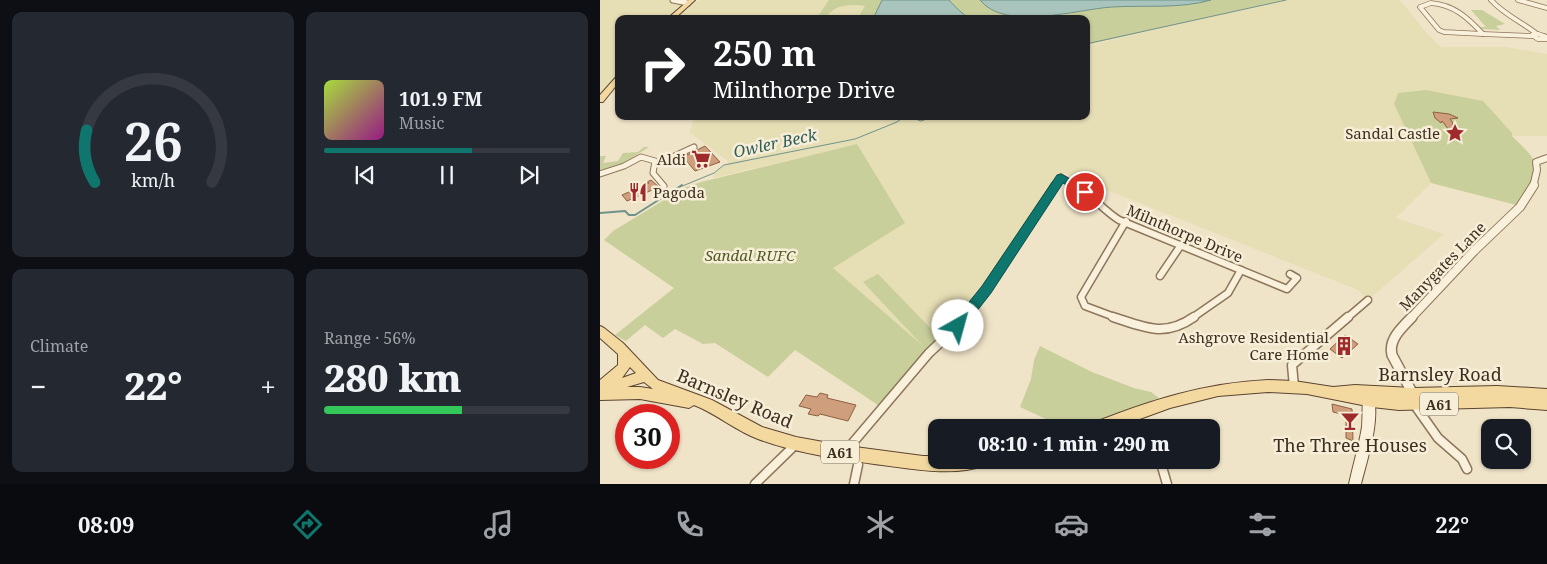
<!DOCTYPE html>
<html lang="en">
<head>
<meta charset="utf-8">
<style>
	body { margin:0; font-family:"Noto Serif",serif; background:#242831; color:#f1f3f6; height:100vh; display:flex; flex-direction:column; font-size:19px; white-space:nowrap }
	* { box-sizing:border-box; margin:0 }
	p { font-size:16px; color:#9ea1a6 }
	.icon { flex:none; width:28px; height:28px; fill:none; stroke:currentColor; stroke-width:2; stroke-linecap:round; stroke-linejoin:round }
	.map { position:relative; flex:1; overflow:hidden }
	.sheet { display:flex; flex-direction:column; gap:12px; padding:12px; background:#0d0f14; width:600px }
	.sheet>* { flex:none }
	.guide { position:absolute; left:15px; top:15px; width:475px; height:105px; border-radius:10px; box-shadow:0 1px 4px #0004; background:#202124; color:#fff; overflow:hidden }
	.fabs { position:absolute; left:881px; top:419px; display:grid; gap:10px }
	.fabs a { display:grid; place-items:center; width:50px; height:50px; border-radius:10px; background:#171b24; box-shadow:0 1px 4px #0004; font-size:25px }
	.speed { position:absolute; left:15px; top:404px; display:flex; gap:10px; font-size:25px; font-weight:700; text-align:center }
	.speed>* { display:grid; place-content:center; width:65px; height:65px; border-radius:50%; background:#171b24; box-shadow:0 1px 4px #0004; line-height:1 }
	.speed .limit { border:8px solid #d22; background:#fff; color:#111 }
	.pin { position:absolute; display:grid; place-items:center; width:42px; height:42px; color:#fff; margin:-21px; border:2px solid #fff; border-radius:50%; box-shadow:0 1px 5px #0007 }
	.me { position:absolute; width:55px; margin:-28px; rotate:38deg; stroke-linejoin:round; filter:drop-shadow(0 0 4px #0008) }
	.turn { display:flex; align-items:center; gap:18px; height:105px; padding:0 15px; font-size:22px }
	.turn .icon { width:65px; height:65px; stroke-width:2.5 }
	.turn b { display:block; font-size:35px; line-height:42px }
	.big { font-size:38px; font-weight:800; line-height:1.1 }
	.sheet .tile { flex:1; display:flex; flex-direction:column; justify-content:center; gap:8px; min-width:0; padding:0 18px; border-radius:10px; background:#242831 }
	.sheet .dial { align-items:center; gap:0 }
	.dial svg { height:130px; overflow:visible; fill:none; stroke:#363941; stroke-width:7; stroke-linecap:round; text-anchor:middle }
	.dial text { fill:#f1f3f6; stroke:none }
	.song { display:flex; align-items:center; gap:15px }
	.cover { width:60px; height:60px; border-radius:8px; background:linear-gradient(135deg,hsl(80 70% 55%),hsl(310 70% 35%)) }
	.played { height:5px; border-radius:2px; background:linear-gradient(90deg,#0f766e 60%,#363941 60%) }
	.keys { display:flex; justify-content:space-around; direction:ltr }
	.heat { display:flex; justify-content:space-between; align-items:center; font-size:28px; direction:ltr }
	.charge { height:8px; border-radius:4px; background:linear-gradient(90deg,#34c759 56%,#363941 0) }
	.sheet .tiles { flex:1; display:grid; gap:12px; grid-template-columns:repeat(2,1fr) }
	.trip { position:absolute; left:328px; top:419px; width:292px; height:50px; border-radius:10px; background:#171b24; box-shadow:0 1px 4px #0004; font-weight:800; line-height:50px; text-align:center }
	.dock { display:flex; height:80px; justify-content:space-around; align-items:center; background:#090b0e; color:#9ea1a6 }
	.dock .icon { width:35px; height:35px }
	.dock .selected { color:#0f766e }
	.dock b { font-size:22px; color:#f1f3f6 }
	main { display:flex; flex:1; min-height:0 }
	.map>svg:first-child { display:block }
	.farmland { fill:#e6deb5 }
	.green { fill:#c9cf9b }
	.water { fill:#a9c4bc; stroke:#6f938a }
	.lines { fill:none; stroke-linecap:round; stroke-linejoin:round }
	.stream-far1 { stroke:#6f938a; stroke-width:1 }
	.stream { stroke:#6f938a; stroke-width:2 }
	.building { fill:#cf9f7d; stroke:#8d5f41 }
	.minor-far3-casing { stroke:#8d765c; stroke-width:5.5 }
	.minor-far2-casing { stroke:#8d765c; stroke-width:7 }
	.minor-far1-casing { stroke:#8d765c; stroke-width:9 }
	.minor-casing { stroke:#8d765c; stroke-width:11 }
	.tertiary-far3-casing { stroke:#8d765c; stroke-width:7 }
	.tertiary-far2-casing { stroke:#8d765c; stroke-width:8 }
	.tertiary-far1-casing { stroke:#8d765c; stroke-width:10 }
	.tertiary-casing { stroke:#8d765c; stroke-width:12 }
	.secondary-casing { stroke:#6f573f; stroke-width:2 }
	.primary-casing { stroke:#5b4430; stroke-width:2 }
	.minor-far3 { stroke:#faf1dc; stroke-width:4 }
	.minor-far2 { stroke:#faf1dc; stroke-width:5 }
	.minor-far1 { stroke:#faf1dc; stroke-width:6 }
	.minor { stroke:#faf1dc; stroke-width:8 }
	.tertiary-far3 { stroke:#faf1dc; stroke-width:5 }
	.tertiary-far2 { stroke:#faf1dc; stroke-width:6 }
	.tertiary-far1 { stroke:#faf1dc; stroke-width:8 }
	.tertiary { stroke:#faf1dc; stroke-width:9 }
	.secondary { fill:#faf1dc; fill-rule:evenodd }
	.primary { fill:#f3d9a0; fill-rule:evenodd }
	.route { fill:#0f766e; stroke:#0a4d48 }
	.labels { text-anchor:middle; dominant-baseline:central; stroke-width:5; stroke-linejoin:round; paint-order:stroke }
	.shield { fill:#f7eed8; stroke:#756857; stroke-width:1 }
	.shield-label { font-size:14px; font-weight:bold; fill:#3d2e20 }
	.poi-label { font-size:15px; fill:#3d2e20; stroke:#f7eed8; text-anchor:end }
	.street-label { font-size:15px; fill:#3d2e20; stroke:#f7eed8 }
	.park-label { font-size:15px; font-style:italic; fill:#4d5a26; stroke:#f7eed8 }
	.water-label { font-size:16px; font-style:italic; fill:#2f5d5a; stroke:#f7eed8 }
	.near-street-label { font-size:18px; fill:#3d2e20; stroke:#f7eed8 }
	.near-poi-label { font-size:18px; fill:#3d2e20; stroke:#f7eed8 }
</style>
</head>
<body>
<main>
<section class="sheet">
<div class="tiles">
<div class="tile dial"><svg viewBox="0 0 100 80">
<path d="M14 69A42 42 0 1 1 86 69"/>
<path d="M14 69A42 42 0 0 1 9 37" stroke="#0f766e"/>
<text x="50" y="56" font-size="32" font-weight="700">26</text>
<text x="50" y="72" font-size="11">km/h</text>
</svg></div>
<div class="tile">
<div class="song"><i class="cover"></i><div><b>101.9 FM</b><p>Music</p></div></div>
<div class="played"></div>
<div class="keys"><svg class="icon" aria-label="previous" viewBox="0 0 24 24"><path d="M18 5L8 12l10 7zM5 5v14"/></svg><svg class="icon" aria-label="pause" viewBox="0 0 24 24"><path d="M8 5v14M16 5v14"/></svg><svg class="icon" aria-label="next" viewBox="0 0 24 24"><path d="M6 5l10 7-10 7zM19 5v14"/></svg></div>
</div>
<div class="tile"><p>Climate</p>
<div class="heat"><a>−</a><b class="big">22°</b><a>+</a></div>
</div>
<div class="tile"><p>Range · 56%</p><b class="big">280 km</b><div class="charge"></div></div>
</div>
</section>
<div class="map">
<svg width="947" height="484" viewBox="0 0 947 484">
	<rect width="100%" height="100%" fill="#f0e4c8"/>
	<g class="farmland">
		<path d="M 0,0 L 92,0 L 83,7 L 101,0 L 229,0 L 216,19 L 19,19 L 19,77 L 0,100 Z"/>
		<path d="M 683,0 L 800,0 L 826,32 L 841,47 L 906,47 L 947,54 L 947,136 L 912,136 L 794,104 L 831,183 L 796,218 L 844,234 L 768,300 L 758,290 L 464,173 L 386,289 L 329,353 L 233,268 L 258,144 L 113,178 L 113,175 L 129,162 L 89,132 L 94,120 L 111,116 L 486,116 L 486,46 Z"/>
		<path d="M 246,4 L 266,6 L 257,19 L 225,19 L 229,13 Z"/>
	</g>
	<g class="green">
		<path d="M 229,0 L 683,0 L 486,45 L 486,19 L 257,19 L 265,6 C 249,4 235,4 225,19 L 216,19 Z"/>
		<path d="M 871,10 L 882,10 L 905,24 L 896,26 L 900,30 L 882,29 L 880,27 L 886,27 Z"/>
		<path d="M 826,90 L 883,101 L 912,133 L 912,136 C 918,142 926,149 931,156 C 944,171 925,193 916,205 L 831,183 L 794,104 L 798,93 Z"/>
		<path d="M 257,144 L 305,223 L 233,268 L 323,346 L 263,282 L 278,274 L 339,337 L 278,405 L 195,350 L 168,377 L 115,343 L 103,344 L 75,329 L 63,338 L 45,325 L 26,341 L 15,335 L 74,288 L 4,240 L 13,231 L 84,188 L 101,182 Z"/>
		<path d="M 44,147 L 49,147 L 21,165 L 0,172 L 0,156 L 6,156 L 3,163 L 18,161 L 23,153 L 38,152 Z"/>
		<path d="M 440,346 L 492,372 L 534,388 L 551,392 L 559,398 L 485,427 L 463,427 L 420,407 L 431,379 L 434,360 Z"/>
	</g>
	<g class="water">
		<path d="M 282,0 L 349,0 C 353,5 366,17 370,19 L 273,19 Z"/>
		<path d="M 380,0 L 611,0 C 580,9 545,5 512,7 C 478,9 405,32 380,0 Z"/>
	</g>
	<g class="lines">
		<g class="stream-far1">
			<path d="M 486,44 L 686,0"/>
			<path d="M 307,116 L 321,121 L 335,116"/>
			<path d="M 80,187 L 114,173 L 124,165 L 255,139 L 297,122 L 305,116"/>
		</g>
		<path class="stream" d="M 0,213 L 25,211 L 29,215 L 35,215 L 82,185"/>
	</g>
	<g class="building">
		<path d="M 833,112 L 849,114 L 858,118 L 850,119 L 853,123 L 852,124 L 853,128 L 849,130 L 842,121 L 841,123 L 835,118 Z"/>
		<path d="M 105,146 L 120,162 L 95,171 L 83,157 Z"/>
		<path d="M 51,180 L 59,187 L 27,201 L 22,195 L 49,183 L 47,182 Z"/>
		<path d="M 745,335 L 758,344 L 742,358 L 730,349 Z"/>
		<path d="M 220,393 L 228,395 L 227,398 L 256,405 L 248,421 L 220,414 L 218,416 L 208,414 L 211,409 L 199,406 L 206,395 L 217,397 Z"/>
		<path d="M 732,404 L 752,409 L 753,441 L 746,438 L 746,415 L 733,412 Z"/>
	</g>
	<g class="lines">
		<g class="minor-far3-casing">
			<g id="minor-far3">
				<path d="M 891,0 C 903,14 922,22 937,34"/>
				<path d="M 918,0 L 947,8"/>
				<path d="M 831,3 C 854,5 867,17 883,34 L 844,32 L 839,30 L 820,7 Z"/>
				<path d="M 883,34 L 933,36"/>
				<path d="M 947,37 L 938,34 L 932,35 L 938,39 L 947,39"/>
			</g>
		</g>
		<g class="minor-far2-casing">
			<g id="minor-far2">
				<path d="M 68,159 L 94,147"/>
				<path d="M 0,174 L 24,166 L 41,157 L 55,161 L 53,173 L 64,186"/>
				<path d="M 455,187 L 461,177 L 478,187"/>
			</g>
		</g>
		<g class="minor-far1-casing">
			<g id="minor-far1">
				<path d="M 475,185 C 492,195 503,210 519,220 L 687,289 L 697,278 L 690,274"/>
				<path d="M 560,276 L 581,245"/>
				<path d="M 364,318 L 386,289 L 455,185"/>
				<path d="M 517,318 L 485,306 L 481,297 L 526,221"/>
				<path d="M 592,318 L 628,293 L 641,270"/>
				<path d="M 747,318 L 768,300"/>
			</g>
		</g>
		<g class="minor-casing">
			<g id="minor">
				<path d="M 513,317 C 544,327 564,338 594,317"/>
				<path d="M 694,387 L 692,365 L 748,317"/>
				<path d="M 814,404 L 838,438 L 862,459 L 867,469"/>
				<path d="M 530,416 L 538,428"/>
				<path d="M 245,452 L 329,353 L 358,326 L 365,317"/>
				<path d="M 560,460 L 567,484"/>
				<path d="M 155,484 L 195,445"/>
				<path d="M 254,484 L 258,465"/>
			</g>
		</g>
		<g class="tertiary-far3-casing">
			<path id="tertiary-far3" d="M 73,0 L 88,3"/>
		</g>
		<g class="tertiary-far2-casing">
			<path id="tertiary-far2" d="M 933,187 L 937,170 L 936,162 L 947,158"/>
		</g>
		<g class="tertiary-far1-casing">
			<path id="tertiary-far1" d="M 811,318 L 874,251 L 920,207 L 934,185"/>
		</g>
		<g class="tertiary-casing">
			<path id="tertiary" d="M 812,317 C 802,328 788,339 792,355 L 814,396"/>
		</g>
		<g class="secondary-casing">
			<path id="secondary" d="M 768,391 L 772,392 C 782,416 767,460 761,484 L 749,484 C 753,465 759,446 762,427 C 763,418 762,397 764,392 Z"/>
		</g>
		<g class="primary-casing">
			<g id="primary">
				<path d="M 89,0 L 95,0 L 74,19 L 67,19 Z"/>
				<path d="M 19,75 L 19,82 L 3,102 L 0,102 L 0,95 L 17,76 Z"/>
				<path d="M 0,326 L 4,328 L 23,343 L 58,380 L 112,400 L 162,427 L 196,437 L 240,445 L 323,456 L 336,456 L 336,460 L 387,460 L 385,465 C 356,477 312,469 282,465 C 240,459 198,454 158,439 C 136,431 117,414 94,405 L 89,408 L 40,399 L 0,400 L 0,380 L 18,365 L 18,354 L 0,338 ZM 30,367 L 36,373 L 22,378 ZM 44,382 L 53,389 L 40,387 L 27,387 Z"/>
				<path d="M 668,380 L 694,381 L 733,387 L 755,385 L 813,388 L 897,386 L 947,389 L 947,410 L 910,407 L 799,410 L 772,407 L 707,394 L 668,392 L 618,396 L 570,408 L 515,428 L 492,428 L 493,423 C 551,400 605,383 668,380 Z"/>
			</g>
		</g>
		<use href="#minor-far3" class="minor-far3"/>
		<use href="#minor-far2" class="minor-far2"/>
		<use href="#minor-far1" class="minor-far1"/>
		<use href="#minor" class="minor"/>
		<use href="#tertiary-far3" class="tertiary-far3"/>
		<use href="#tertiary-far2" class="tertiary-far2"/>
		<use href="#tertiary-far1" class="tertiary-far1"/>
		<use href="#tertiary" class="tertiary"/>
		<use href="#secondary" class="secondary"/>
		<use href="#primary" class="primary"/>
	</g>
	<path class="route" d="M 461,174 L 489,189 L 491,192 L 489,194 L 482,194 L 463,183 L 391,293 L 362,330 L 358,331 L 353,330 L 351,326 L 353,322 L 382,286 L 457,175 Z"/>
	<defs>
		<g id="sight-bare" transform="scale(1.5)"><path d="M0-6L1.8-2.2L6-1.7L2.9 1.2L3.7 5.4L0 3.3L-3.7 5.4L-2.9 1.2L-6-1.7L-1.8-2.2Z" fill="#9e2a2b" stroke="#f7eed8" stroke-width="2.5" paint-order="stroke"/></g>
		<g id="supermarket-bare" transform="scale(1.5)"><path d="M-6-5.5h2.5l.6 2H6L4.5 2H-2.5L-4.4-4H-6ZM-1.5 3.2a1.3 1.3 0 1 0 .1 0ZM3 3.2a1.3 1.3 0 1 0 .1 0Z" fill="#9e2a2b" stroke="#f7eed8" stroke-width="2.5" paint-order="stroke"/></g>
		<g id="restaurant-bare" transform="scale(1.5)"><path d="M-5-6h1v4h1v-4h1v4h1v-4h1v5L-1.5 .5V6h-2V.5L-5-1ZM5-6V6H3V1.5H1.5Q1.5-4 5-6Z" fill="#9e2a2b" stroke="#f7eed8" stroke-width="2.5" paint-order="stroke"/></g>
		<g id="building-bare" transform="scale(1.5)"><path d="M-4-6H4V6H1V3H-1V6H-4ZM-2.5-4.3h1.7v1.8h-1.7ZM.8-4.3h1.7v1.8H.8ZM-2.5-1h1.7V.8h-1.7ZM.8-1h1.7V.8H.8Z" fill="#9e2a2b" stroke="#f7eed8" stroke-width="2.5" paint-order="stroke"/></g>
		<g id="bar-bare" transform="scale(1.5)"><path d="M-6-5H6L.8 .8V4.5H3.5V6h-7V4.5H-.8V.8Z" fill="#9e2a2b" stroke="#f7eed8" stroke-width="2.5" paint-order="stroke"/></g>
	</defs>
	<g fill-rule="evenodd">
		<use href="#sight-bare" x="855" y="133"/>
		<use href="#supermarket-bare" x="101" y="159"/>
		<use href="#restaurant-bare" x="38" y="192"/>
		<use href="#building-bare" x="744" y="346"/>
		<use href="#bar-bare" x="750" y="421"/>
	</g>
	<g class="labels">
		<g class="shield">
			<rect x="820" y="392.5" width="38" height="23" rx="4"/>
			<rect x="221" y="440.5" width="38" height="23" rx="4"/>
		</g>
		<g class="shield-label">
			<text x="839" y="404">A61</text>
			<text x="240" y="452">A61</text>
		</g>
		<g class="poi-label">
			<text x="840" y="133">Sandal Castle</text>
			<text x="86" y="159">Aldi</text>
			<text x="53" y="192" text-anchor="start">Pagoda</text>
			<text x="729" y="337">Ashgrove Residential<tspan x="729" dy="17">Care Home</tspan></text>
		</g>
		<g class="street-label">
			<text transform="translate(585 233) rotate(23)">Milnthorpe Drive</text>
			<text transform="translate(842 266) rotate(-46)">Manygates Lane</text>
		</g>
		<g class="park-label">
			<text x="150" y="255">Sandal RUFC</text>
		</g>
		<g class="water-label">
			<text transform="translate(175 143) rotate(-12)">Owler Beck</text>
		</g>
		<g class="near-street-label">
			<text x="840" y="374">Barnsley Road</text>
			<text transform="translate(135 398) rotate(23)">Barnsley Road</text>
		</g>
		<g class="near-poi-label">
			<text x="750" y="445">The Three Houses</text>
		</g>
	</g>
</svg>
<div class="fabs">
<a><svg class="icon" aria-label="search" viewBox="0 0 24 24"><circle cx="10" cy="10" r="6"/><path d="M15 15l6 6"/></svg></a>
</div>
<div class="speed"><div class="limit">30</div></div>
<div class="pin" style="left:485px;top:192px;background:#d93025"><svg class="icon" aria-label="arrive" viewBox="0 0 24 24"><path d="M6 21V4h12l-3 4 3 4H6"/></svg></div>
<svg class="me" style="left:358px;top:326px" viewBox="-20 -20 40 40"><circle r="19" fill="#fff"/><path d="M0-13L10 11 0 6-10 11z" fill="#0f766e"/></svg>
<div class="trip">08:10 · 1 min · 290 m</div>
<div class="guide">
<div class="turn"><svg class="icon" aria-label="right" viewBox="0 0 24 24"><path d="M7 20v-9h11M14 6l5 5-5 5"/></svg><div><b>250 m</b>Milnthorpe Drive</div></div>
</div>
</div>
</main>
<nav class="dock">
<b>08:09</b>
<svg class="icon selected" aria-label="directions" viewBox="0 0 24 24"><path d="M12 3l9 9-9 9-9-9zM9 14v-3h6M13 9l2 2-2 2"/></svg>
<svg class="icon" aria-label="music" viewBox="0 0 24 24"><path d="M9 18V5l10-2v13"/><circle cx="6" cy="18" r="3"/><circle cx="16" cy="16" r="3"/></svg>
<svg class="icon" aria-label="phone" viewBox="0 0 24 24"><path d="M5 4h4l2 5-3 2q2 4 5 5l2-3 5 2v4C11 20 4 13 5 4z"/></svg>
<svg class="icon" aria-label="climate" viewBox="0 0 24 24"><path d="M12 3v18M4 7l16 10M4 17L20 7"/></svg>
<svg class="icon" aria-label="car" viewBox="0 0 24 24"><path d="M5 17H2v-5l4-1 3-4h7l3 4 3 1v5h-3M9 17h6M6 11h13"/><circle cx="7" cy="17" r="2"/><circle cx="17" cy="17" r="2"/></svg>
<svg class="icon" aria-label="filters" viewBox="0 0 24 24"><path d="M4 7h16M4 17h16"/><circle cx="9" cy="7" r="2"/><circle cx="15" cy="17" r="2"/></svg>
<b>22°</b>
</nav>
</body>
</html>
